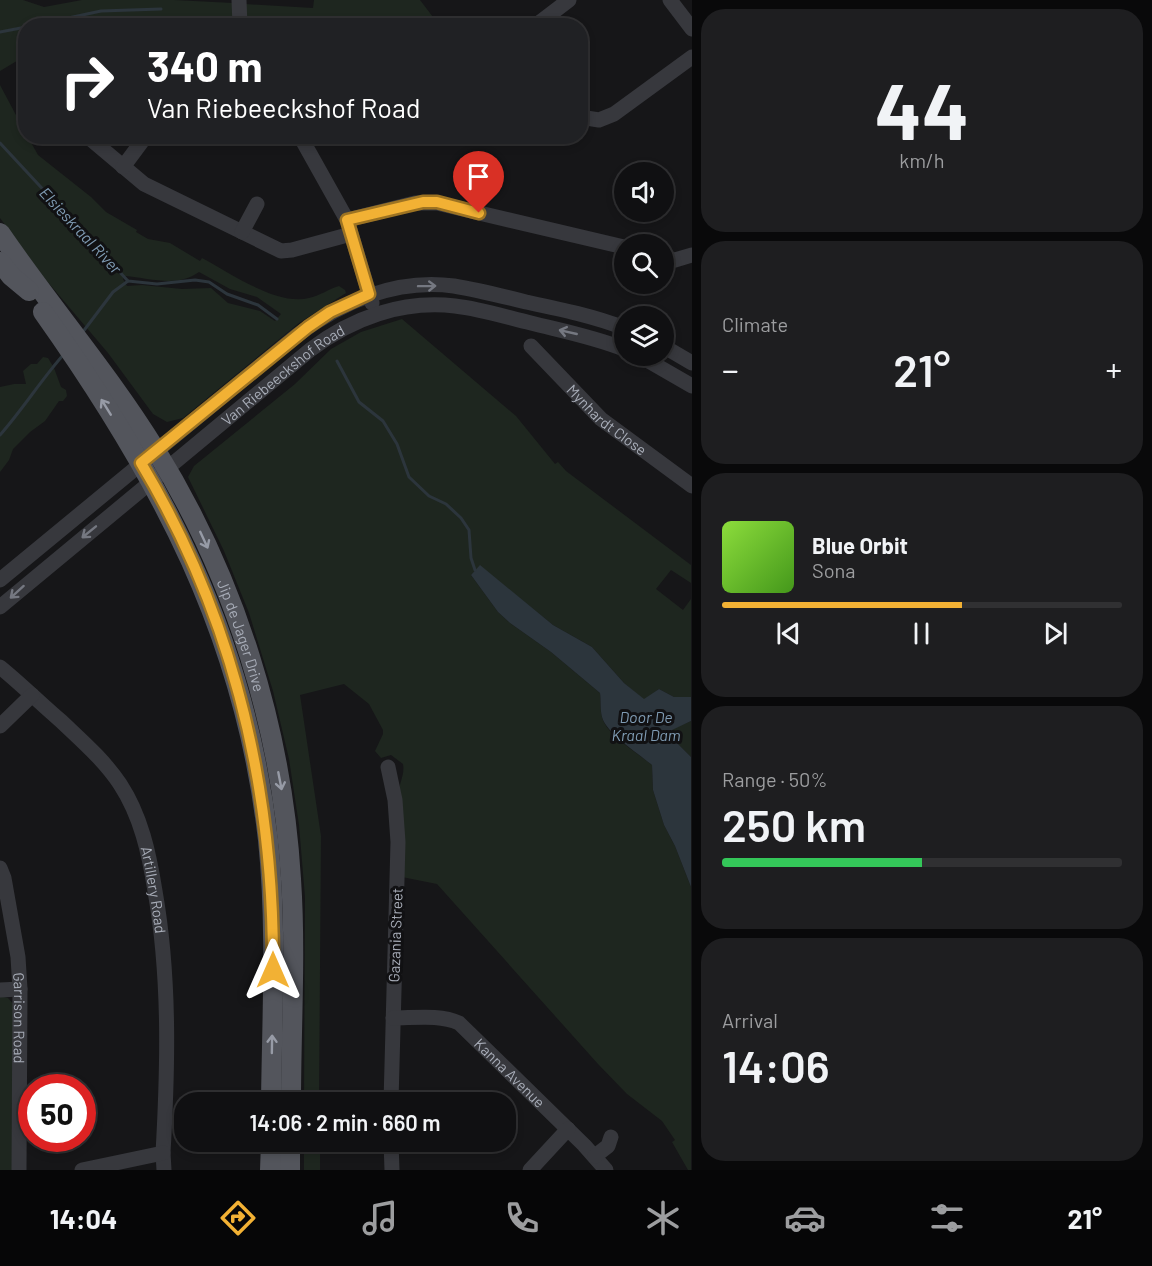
<!DOCTYPE html>
<html lang="en">
<head>
<meta charset="utf-8">
<style>
	body { margin:0; font-family:Barlow,sans-serif; background:#1e1e20; color:#f1f3f6; height:100vh; display:flex; flex-direction:column; font-size:22px; white-space:nowrap }
	* { box-sizing:border-box; margin:0 }
	p { font-size:20px; color:#9c9d9f }
	.icon { flex:none; width:33px; height:33px; fill:none; stroke:currentColor; stroke-width:2; stroke-linecap:round; stroke-linejoin:round }
	.map { position:relative; flex:1; overflow:hidden }
	.side { display:flex; flex-direction:column; gap:9px; padding:9px; background:#09090a; width:460px }
	.side>* { flex:none }
	.top-card { position:absolute; left:18px; top:18px; width:570px; height:126px; border-radius:24px; box-shadow:0 3px 9px #0003,0 0 0 2px #303032; background:#202124; color:#fff; overflow:hidden }
	.controls { position:absolute; left:614px; top:162px; display:grid; gap:12px }
	.controls a { display:grid; place-items:center; width:60px; height:60px; border-radius:50%; background:#101012; box-shadow:0 3px 9px #0003,0 0 0 2px #303032; font-size:30px }
	.speed { position:absolute; left:18px; top:1074px; display:flex; gap:12px; font-size:30px; font-weight:700; text-align:center }
	.speed>* { display:grid; place-content:center; width:78px; height:78px; border-radius:50%; background:#101012; box-shadow:0 3px 9px #0003,0 0 0 2px #303032; line-height:1 }
	.speed .limit { border:9px solid #d22; background:#fff; color:#111 }
	.pin { position:absolute; display:grid; place-items:center; width:51px; height:51px; color:#fff; margin:-62px -26px; border-radius:50% 50% 50% 0; rotate:-45deg; box-shadow:0 0 6px #0007 }
	.pin .icon { rotate:45deg }
	.me { position:absolute; width:66px; margin:-33px; rotate:0deg; stroke-linejoin:round; filter:drop-shadow(0 0 4px #0008) }
	.turn { display:flex; align-items:center; gap:21px; height:126px; padding:0 30px; font-size:27px }
	.turn .icon { width:78px; height:78px; stroke-width:2.5 }
	.turn b { display:block; font-size:42px; line-height:51px }
	.big { font-size:45px; font-weight:600; line-height:1.1 }
	.side .widget { flex:1; display:flex; flex-direction:column; justify-content:center; gap:9px; min-width:0; padding:0 21px; border-radius:24px; background:#1e1e20 }
	.side .dial { align-items:center; gap:0 }
	.dial b { font-size:78px; line-height:1 }
	.song { display:flex; align-items:center; gap:18px }
	.cover { width:72px; height:72px; border-radius:9px; background:linear-gradient(135deg,hsl(90 70% 55%),hsl(100 70% 35%)) }
	.played { height:6px; border-radius:3px; background:linear-gradient(90deg,#f2b134 60%,#303032 60%) }
	.keys { display:flex; justify-content:space-around; direction:ltr }
	.heat { display:flex; justify-content:space-between; align-items:center; font-size:33px; direction:ltr }
	.charge { height:9px; border-radius:4px; background:linear-gradient(90deg,#34c759 50%,#303032 0) }
	.trip { position:absolute; left:174px; top:1092px; width:342px; height:60px; border-radius:24px; background:#101012; box-shadow:0 3px 9px #0003,0 0 0 2px #303032; font-weight:600; line-height:60px; text-align:center }
	.dock { display:flex; height:96px; justify-content:space-around; align-items:center; background:#060607; color:#9c9d9f }
	.dock .icon { width:42px; height:42px }
	.dock .on { color:#f2b134 }
	.dock b { font-size:27px; color:#f1f3f6 }
	main { display:flex; flex:1; min-height:0 }
	.map>svg:first-child { display:block }
	.green { fill:#1e261f; fill-rule:evenodd }
	.water { fill:#2c353c }
	.lines { fill:none; stroke-linecap:round; stroke-linejoin:round }
	.stream { stroke:#2c353c; stroke-width:3 }
	.minor { stroke:#37383d; stroke-width:15 }
	.major { stroke:#53555c; stroke-width:20 }
	.oneway { stroke:#757881 }
	.oneway2 { stroke:#979ba6 }
	.route-casing { stroke:#9d7322; stroke-width:15 }
	.route { stroke:#f2b134; stroke-width:10 }
	.labels { text-anchor:middle; dominant-baseline:central; stroke-width:6; stroke-linejoin:round; paint-order:stroke }
	.street-label { font-size:15px; fill:#a8adb8; stroke:#111113 }
	.water-label { font-size:16px; font-style:italic; fill:#7f9bb3; stroke:#111113 }
</style>
</head>
<body>
<main>
<div class="map">
<svg width="692" height="1170" viewBox="0 0 692 1170">
	<rect width="100%" height="100%" fill="#161618"/>
	<g class="green">
		<path d="M 0,0 L 23,0 L 44,7 L 82,0 L 174,0 L 233,3 L 235,25 L 26,26 L 25,56 L 0,71 Z"/>
		<path d="M 314,0 L 420,0 L 436,21 L 429,26 L 246,25 L 245,4 L 313,8 Z"/>
		<path d="M 0,85 L 25,132 L 26,136 L 28,137 L 38,155 L 91,197 L 106,212 L 137,230 L 136,232 L 148,239 L 170,243 L 200,261 L 202,258 C 230,273 277,306 309,298 C 319,296 329,289 339,286 L 345,290 L 346,293 L 299,323 L 183,418 L 167,422 L 153,414 L 108,353 L 46,280 L 0,218 ZM 199,272 L 230,289 L 257,297 L 281,314 L 275,321 L 260,311 L 228,303 L 211,288 L 182,289 L 142,285 L 127,286 L 123,279 L 125,276 C 150,278 177,288 199,272 Z"/>
		<path d="M 402,319 L 516,416 L 555,464 L 558,462 L 566,471 L 691,565 L 691,583 L 671,570 L 656,589 L 683,610 L 691,599 L 691,697 L 674,697 L 659,689 L 644,700 L 624,683 L 592,647 L 553,625 L 480,566 L 471,575 L 498,612 L 510,623 L 551,652 L 600,693 C 601,700 600,709 602,717 C 606,735 638,753 652,765 L 653,790 L 664,825 L 675,846 L 691,887 L 691,1170 L 688,1170 L 672,1142 L 675,1140 L 662,1121 L 627,1094 L 598,1064 L 437,884 L 402,877 L 399,793 C 399,782 405,775 403,764 L 391,755 L 381,758 L 375,751 L 383,734 L 383,730 L 369,704 L 344,684 L 300,695 L 321,836 L 319,1102 L 304,1102 L 305,897 L 299,825 L 289,759 L 273,691 L 249,613 L 224,551 L 188,477 L 194,466 L 295,384 L 331,349 L 361,332 Z"/>
		<path d="M 43,357 L 48,358 L 54,368 L 61,387 L 66,390 L 67,396 L 63,401 L 59,401 L 45,421 L 30,432 L 13,449 L 9,460 L 0,472 L 0,387 L 14,384 L 26,384 L 23,371 L 31,364 L 37,364 Z"/>
		<path d="M 691,721 L 691,757 L 675,741 L 672,729 Z"/>
		<path d="M 0,996 L 8,998 L 14,1005 L 12,1170 L 0,1170 Z"/>
		<rect x="304" y="1142" width="16" height="28"/>
	</g>
	<path class="water" d="M 480,565 L 553,625 L 592,647 L 624,683 L 644,699 L 659,689 L 674,697 L 691,697 L 691,721 L 672,730 L 675,741 L 691,757 L 691,887 L 675,846 L 664,825 L 653,790 L 652,765 C 638,753 606,733 602,717 C 600,709 601,700 600,693 L 551,652 L 510,623 L 498,612 L 471,575 Z"/>
	<g class="lines">
		<g class="stream">
			<path d="M 31,26 L 101,11 L 161,9"/>
			<path d="M 0,32 L 26,27"/>
			<path d="M 0,143 L 128,281 L 157,284 L 195,280 L 209,282 L 227,294 L 258,305 L 277,319"/>
			<path d="M 82,333 L 113,292 L 128,281"/>
			<path d="M 337,361 L 359,402 L 383,421 L 397,444 L 409,477 L 429,496 L 446,504 L 461,518 L 469,530 L 471,558 L 475,570"/>
			<path d="M 0,435 C 23,409 41,380 64,354"/>
		</g>
		<g class="minor">
			<path d="M 239,0 L 240,26"/>
			<path d="M 670,0 L 692,29"/>
			<path d="M 535,26 L 569,0"/>
			<path d="M 580,117 L 599,120 L 614,114 L 692,57"/>
			<path d="M 87,136 L 144,184 L 281,251 L 292,250 L 351,234"/>
			<path d="M 300,136 L 347,220 L 372,303"/>
			<path d="M 123,167 L 146,136"/>
			<path d="M 347,220 L 415,203 L 437,203 L 624,247"/>
			<path d="M 242,232 L 257,204"/>
			<path d="M 663,257 L 675,260 L 692,255"/>
			<path id="s1" d="M 531,346 L 601,419 L 692,486"/>
			<path d="M 663,346 L 692,363"/>
			<path d="M 640,356 L 692,386"/>
			<path d="M 0,580 L 296,336 C 341,302 396,278 454,286 C 478,290 502,296 526,302 C 559,309 593,316 624,328"/>
			<path id="s2" d="M 0,607 L 310,350 C 352,318 402,300 455,306 C 481,309 506,317 531,323 C 563,331 594,337 624,349"/>
			<path id="s3" d="M 0,667 C 21,684 40,703 61,721 C 82,741 104,760 120,784 C 141,816 149,853 155,891 C 170,977 168,1065 163,1153 L 164,1170"/>
			<path d="M 0,726 L 32,695"/>
			<path d="M 388,767 L 395,800 L 398,842 L 391,1102"/>
			<path id="s4" d="M 0,868 L 4,878 L 18,957 L 20,989 L 19,1170"/>
			<path d="M 0,990 L 20,989"/>
			<path id="s5" d="M 393,1018 C 414,1018 440,1014 459,1023 L 584,1145 L 606,1170"/>
			<path d="M 391,1142 L 392,1170"/>
			<path d="M 595,1156 L 608,1146 L 611,1137"/>
			<path d="M 82,1170 L 163,1153"/>
			<path d="M 530,1170 L 568,1129"/>
		</g>
		<g class="major">
			<path id="s6" d="M 0,233 C 50,306 108,373 155,449 C 235,578 282,728 291,879 C 296,953 291,1028 291,1102"/>
			<path d="M 0,262 L 11,276 L 29,291"/>
			<path d="M 43,312 C 160,477 245,635 268,840 C 277,927 272,1015 271,1102"/>
			<path d="M 290,1142 L 290,1170"/>
			<path d="M 270,1170 L 271,1142"/>
		</g>
	</g>
	<defs><path id="oneway-shaft" d="M-6 0H5M1.5-3L5.5 0L1.5 3" fill="none" stroke-width="1.6" stroke-linecap="round" stroke-linejoin="round" transform="scale(1.5)"/></defs>
	<g class="oneway">
		<use href="#oneway-shaft" transform="translate(427 286) rotate(-1)"/>
		<use href="#oneway-shaft" transform="translate(568 332) rotate(-167)"/>
		<use href="#oneway-shaft" transform="translate(89 532) rotate(141)"/>
		<use href="#oneway-shaft" transform="translate(17 592) rotate(138)"/>
	</g>
	<g class="oneway2">
		<use href="#oneway-shaft" transform="translate(106 407) rotate(-122)"/>
		<use href="#oneway-shaft" transform="translate(204 540) rotate(65)"/>
		<use href="#oneway-shaft" transform="translate(280 781) rotate(79)"/>
		<use href="#oneway-shaft" transform="translate(272 1044) rotate(-89)"/>
	</g>
	<g class="lines">
		<g class="route-casing">
			<path id="route" d="M 273,970 C 274,789 235,620 141,463 L 308,327 L 330,312 L 369,294 L 347,220 L 423,202 L 437,202 L 479,213"/>
		</g>
		<use href="#route" class="route"/>
	</g>
	<g class="labels">
		<g class="street-label">
			<text stroke="none"><textPath href="#s2" startOffset="366">Van Riebeeckshof Road</textPath></text>
			<text stroke="none"><textPath href="#s1" startOffset="106">Mynhardt Close</textPath></text>
			<text stroke="none"><textPath href="#s6" startOffset="472">Jip de Jager Drive</textPath></text>
			<text stroke="none"><textPath href="#s3" startOffset="280">Artillery Road</textPath></text>
			<text transform="translate(395 935) rotate(-88)">Gazania Street</text>
			<text stroke="none"><textPath href="#s4" startOffset="152">Garrison Road</textPath></text>
			<text stroke="none"><textPath href="#s5" startOffset="138">Kanna Avenue</textPath></text>
		</g>
		<g class="water-label">
			<text transform="translate(81 230) rotate(47)">Elsieskraal River</text>
			<text x="646" y="716">Door De<tspan x="646" dy="18">Kraal Dam</tspan></text>
		</g>
	</g>
</svg>
<div class="controls">
<a><svg class="icon" aria-label="sound" viewBox="0 0 24 24"><path d="M4 9h4l5-4v14l-5-4H4zM17 9q2 3 0 6"/></svg></a>
<a><svg class="icon" aria-label="search" viewBox="0 0 24 24"><circle cx="10" cy="10" r="6"/><path d="M15 15l6 6"/></svg></a>
<a><svg class="icon" aria-label="layers" viewBox="0 0 24 24"><path d="M12 4l9 5-9 5-9-5zM3 14l9 5 9-5"/></svg></a>
</div>
<div class="speed"><div class="limit">50</div></div>
<div class="pin" style="left:479px;top:213px;background:#d93025"><svg class="icon" aria-label="arrive" viewBox="0 0 24 24"><path d="M6 21V4h12l-3 4 3 4H6"/></svg></div>
<svg class="me" style="left:273px;top:970px" viewBox="-20 -20 40 40"><path d="M0-17L14 15 0 8-14 15z" fill="#f2b134" stroke="#fff" stroke-width="4"/></svg>
<div class="trip">14:06 · 2 min · 660 m</div>
<div class="top-card">
<div class="turn"><svg class="icon" aria-label="right" viewBox="0 0 24 24"><path d="M7 20v-9h11M14 6l5 5-5 5"/></svg><div><b>340 m</b>Van Riebeeckshof Road</div></div>
</div>
</div>
<section class="side">
<div class="widget dial"><b>44</b><p>km/h</p></div>
<div class="widget"><p>Climate</p>
<div class="heat"><a>−</a><b class="big">21°</b><a>+</a></div>
</div>
<div class="widget">
<div class="song"><i class="cover"></i><div><b>Blue Orbit</b><p>Sona</p></div></div>
<div class="played"></div>
<div class="keys"><svg class="icon" aria-label="previous" viewBox="0 0 24 24"><path d="M18 5L8 12l10 7zM5 5v14"/></svg><svg class="icon" aria-label="pause" viewBox="0 0 24 24"><path d="M8 5v14M16 5v14"/></svg><svg class="icon" aria-label="next" viewBox="0 0 24 24"><path d="M6 5l10 7-10 7zM19 5v14"/></svg></div>
</div>
<div class="widget"><p>Range · 50%</p><b class="big">250 km</b><div class="charge"></div></div>
<div class="widget"><p>Arrival</p><b class="big">14:06</b></div>
</section>
</main>
<nav class="dock">
<b>14:04</b>
<svg class="icon on" aria-label="directions" viewBox="0 0 24 24"><path d="M12 3l9 9-9 9-9-9zM9 14v-3h6M13 9l2 2-2 2"/></svg>
<svg class="icon" aria-label="music" viewBox="0 0 24 24"><path d="M9 18V5l10-2v13"/><circle cx="6" cy="18" r="3"/><circle cx="16" cy="16" r="3"/></svg>
<svg class="icon" aria-label="phone" viewBox="0 0 24 24"><path d="M5 4h4l2 5-3 2q2 4 5 5l2-3 5 2v4C11 20 4 13 5 4z"/></svg>
<svg class="icon" aria-label="climate" viewBox="0 0 24 24"><path d="M12 3v18M4 7l16 10M4 17L20 7"/></svg>
<svg class="icon" aria-label="car" viewBox="0 0 24 24"><path d="M5 17H2v-5l4-1 3-4h7l3 4 3 1v5h-3M9 17h6M6 11h13"/><circle cx="7" cy="17" r="2"/><circle cx="17" cy="17" r="2"/></svg>
<svg class="icon" aria-label="filters" viewBox="0 0 24 24"><path d="M4 7h16M4 17h16"/><circle cx="9" cy="7" r="2"/><circle cx="15" cy="17" r="2"/></svg>
<b>21°</b>
</nav>
</body>
</html>
